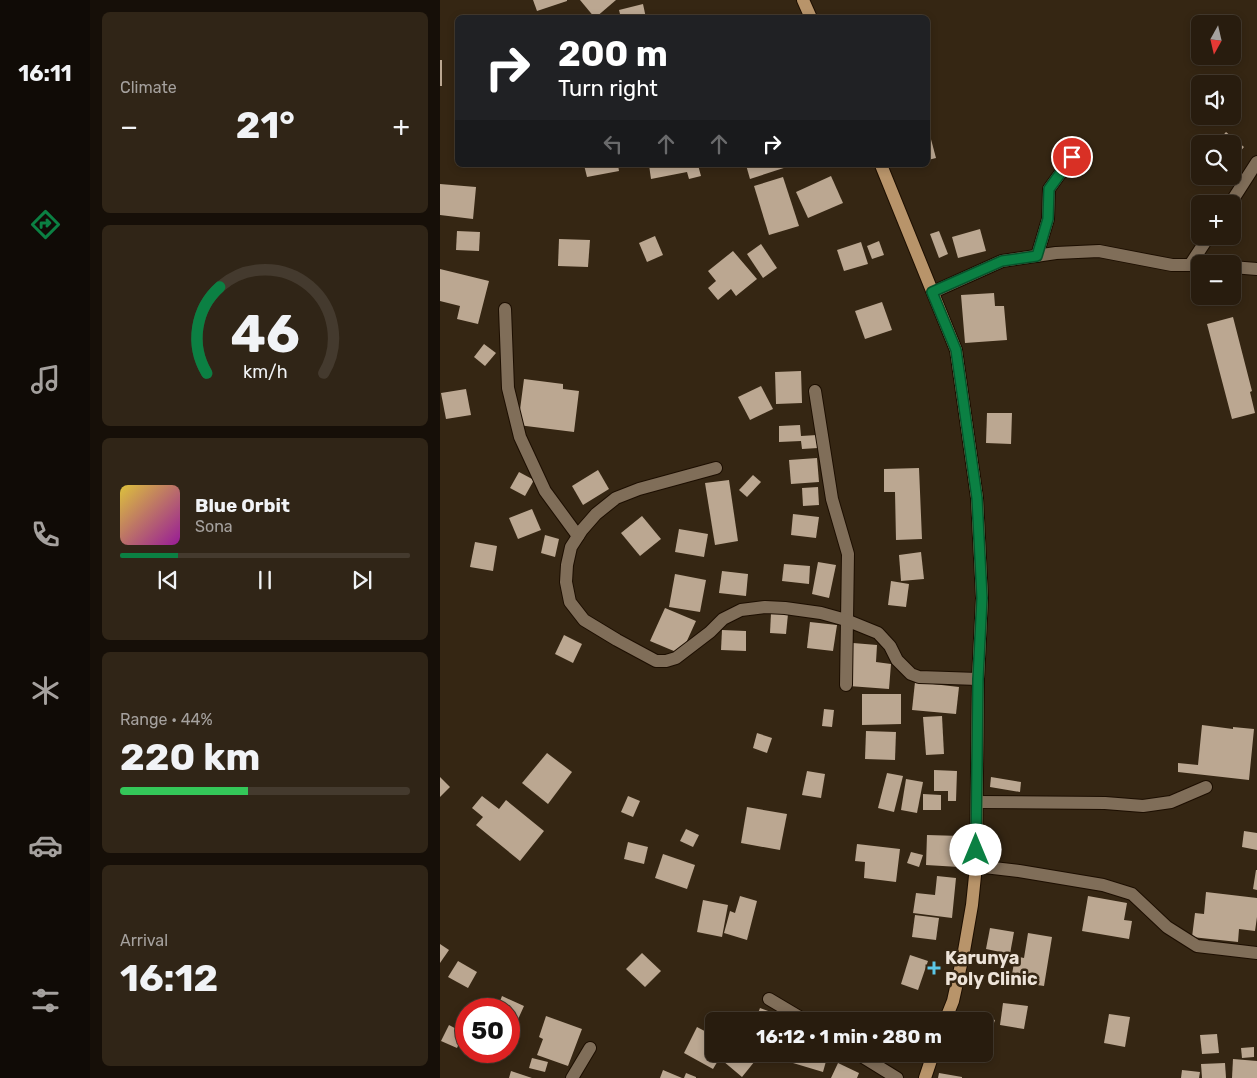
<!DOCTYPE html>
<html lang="en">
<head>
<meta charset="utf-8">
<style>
	body { margin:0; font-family:Rubik,sans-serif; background:#302517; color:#f1f3f6; height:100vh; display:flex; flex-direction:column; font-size:19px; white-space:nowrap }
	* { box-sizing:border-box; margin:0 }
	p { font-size:16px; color:#a5a19e }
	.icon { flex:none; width:28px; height:28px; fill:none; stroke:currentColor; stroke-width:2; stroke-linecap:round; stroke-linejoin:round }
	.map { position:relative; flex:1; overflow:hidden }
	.sheet { display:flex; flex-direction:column; gap:12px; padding:12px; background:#160f08; width:350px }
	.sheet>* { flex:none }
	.guide { position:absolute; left:15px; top:15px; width:475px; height:152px; border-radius:8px; box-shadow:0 2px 8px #0003,0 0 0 1px #443a2e; background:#202124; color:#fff; overflow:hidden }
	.needle { width:32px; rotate:188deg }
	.tools { position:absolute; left:751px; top:15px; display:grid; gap:10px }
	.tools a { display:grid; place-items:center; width:50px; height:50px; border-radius:8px; background:#281c0e; box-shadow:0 2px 8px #0003,0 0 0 1px #443a2e; font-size:25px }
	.speed { position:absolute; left:15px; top:998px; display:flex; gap:10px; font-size:25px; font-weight:700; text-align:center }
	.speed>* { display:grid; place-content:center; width:65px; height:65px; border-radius:50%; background:#281c0e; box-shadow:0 2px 8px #0003,0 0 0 1px #443a2e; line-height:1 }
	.speed .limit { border:8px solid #d22; background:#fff; color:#111 }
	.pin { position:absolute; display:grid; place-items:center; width:42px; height:42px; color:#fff; margin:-21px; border:2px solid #fff; border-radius:50%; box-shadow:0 1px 5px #0007 }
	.me { position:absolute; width:55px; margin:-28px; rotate:0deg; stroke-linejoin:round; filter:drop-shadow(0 0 4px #0008) }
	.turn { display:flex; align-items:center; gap:18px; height:105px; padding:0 20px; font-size:22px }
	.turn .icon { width:65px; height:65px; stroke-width:2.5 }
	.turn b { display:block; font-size:35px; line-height:42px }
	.lanes { display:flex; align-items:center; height:48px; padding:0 20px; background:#0003; justify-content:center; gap:25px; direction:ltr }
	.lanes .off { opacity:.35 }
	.big { font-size:38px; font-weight:700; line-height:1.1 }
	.sheet .card { flex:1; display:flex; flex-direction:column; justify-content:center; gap:8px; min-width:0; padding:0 18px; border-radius:8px; background:#302517 }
	.sheet .dial { align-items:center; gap:0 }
	.dial svg { height:130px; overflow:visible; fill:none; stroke:#443a2e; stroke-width:7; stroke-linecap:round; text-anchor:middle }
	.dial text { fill:#f1f3f6; stroke:none }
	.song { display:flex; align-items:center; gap:15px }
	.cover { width:60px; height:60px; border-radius:8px; background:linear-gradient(135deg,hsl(50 70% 55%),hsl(300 70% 35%)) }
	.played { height:5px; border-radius:2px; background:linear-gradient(90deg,#0b8043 20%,#443a2e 20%) }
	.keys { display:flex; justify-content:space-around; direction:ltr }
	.heat { display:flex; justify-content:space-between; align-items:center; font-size:28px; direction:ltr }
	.charge { height:8px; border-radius:4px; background:linear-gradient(90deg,#34c759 44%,#443a2e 0) }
	.trip { position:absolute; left:265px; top:1012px; width:288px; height:50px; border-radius:8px; background:#281c0e; box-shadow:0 2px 8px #0003,0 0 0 1px #443a2e; font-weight:700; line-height:50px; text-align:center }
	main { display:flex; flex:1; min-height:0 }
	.dock { display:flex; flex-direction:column; width:90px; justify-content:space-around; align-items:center; background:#100b06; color:#a5a19e }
	.dock .icon { width:35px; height:35px }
	.dock .selected { color:#0b8043 }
	.dock b { font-size:22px; color:#f1f3f6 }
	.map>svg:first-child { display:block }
	.building { fill:#bba791 }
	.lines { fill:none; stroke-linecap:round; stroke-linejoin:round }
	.minor-casing { stroke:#1c0e00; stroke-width:14 }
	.major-casing { stroke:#1c0e00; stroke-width:14 }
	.minor { stroke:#806e59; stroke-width:12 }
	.major { stroke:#b8946a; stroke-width:12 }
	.route-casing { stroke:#07532c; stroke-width:12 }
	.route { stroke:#0b8043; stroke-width:9 }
	.poi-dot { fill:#5cc7e7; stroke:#352613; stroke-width:2 }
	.labels { text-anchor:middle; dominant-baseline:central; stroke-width:5; stroke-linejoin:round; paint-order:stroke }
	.poi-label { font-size:18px; font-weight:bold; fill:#ede3d8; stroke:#352613; text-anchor:start }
</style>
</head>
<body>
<main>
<nav class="dock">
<b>16:11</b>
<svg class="icon selected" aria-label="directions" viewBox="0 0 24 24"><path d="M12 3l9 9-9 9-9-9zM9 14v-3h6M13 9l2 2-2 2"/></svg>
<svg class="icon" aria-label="music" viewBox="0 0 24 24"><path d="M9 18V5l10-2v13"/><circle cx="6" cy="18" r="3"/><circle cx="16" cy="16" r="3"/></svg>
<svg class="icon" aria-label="phone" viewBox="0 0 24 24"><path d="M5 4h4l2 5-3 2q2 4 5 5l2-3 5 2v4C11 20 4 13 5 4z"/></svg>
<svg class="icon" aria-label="climate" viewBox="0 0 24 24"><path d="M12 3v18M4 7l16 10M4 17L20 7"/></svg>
<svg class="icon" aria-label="car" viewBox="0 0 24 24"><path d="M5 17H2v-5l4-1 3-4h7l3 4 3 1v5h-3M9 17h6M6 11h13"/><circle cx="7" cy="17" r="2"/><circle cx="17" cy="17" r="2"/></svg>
<svg class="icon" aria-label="filters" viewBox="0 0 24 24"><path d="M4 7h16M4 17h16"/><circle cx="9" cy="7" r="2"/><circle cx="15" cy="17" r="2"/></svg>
</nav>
<section class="sheet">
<div class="card"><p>Climate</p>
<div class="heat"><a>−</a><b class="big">21°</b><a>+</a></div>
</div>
<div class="card dial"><svg viewBox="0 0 100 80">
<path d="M14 69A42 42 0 1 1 86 69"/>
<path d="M14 69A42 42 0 0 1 22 16" stroke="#0b8043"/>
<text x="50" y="56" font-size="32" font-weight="700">46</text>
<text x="50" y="72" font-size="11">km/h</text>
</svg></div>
<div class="card">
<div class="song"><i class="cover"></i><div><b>Blue Orbit</b><p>Sona</p></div></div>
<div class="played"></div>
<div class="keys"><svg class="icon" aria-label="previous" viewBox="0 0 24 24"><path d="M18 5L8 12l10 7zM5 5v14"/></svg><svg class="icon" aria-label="pause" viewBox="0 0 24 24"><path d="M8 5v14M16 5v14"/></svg><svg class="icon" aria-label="next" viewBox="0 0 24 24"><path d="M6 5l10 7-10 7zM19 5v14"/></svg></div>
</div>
<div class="card"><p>Range · 44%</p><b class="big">220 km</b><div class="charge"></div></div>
<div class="card"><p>Arrival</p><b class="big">16:12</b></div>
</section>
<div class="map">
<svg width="817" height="1078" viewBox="0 0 817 1078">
	<rect width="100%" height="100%" fill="#352613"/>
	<g class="building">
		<path d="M 93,0 L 127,0 L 127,1 L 97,11 Z"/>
		<path d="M 140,0 L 176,0 L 155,18 Z"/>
		<path d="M 203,4 L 206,18 L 181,18 L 179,10 Z"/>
		<rect x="0" y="60" width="2" height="26"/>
		<path d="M 488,128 L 496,158 L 488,160 Z"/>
		<path d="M 786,132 L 804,147 L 792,161 L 792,144 L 775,144 Z"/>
		<path d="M 144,165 L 178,165 L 179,171 L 147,177 Z"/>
		<path d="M 209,165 L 258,165 L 261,176 L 249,179 L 247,172 L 211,179 Z"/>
		<path d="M 306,165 L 353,165 L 310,179 Z"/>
		<path d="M 391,176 L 403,203 L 368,218 L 356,192 Z"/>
		<path d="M 768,176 L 780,176 L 775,182 Z"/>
		<path d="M 343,177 L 359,226 L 329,235 L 314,186 Z"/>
		<path d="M 0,184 L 36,187 L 33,219 L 0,215 Z"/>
		<path d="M 540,229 L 546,251 L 518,258 L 512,237 Z"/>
		<path d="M 17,231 L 40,232 L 39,251 L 16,250 Z"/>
		<path d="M 499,231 L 508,254 L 499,258 L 490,234 Z"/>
		<path d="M 215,236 L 223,255 L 207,262 L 199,243 Z"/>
		<path d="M 119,239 L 150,240 L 148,267 L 118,266 Z"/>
		<path d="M 439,241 L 444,255 L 432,259 L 427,246 Z"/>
		<path d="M 421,242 L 428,264 L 404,271 L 397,250 Z"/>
		<path d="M 321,244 L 337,268 L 323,278 L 307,254 Z"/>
		<path d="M 293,251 L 317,279 L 296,296 L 291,289 L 278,300 L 268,288 L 276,281 L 268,271 Z"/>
		<path d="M 0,269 L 49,281 L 38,324 L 17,319 L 20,306 L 0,301 Z"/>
		<path d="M 554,293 L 555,306 L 564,306 L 567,340 L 525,343 L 521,295 Z"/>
		<path d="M 442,302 L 452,330 L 425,339 L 415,311 Z"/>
		<path d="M 793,317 L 812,391 L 810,392 L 815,413 L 792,419 L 767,324 Z"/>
		<path d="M 44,344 L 56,353 L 45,366 L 34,357 Z"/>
		<path d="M 361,371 L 362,403 L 336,404 L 335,372 Z"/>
		<path d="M 84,379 L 123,384 L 123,389 L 139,391 L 134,432 L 78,425 Z"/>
		<path d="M 321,386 L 333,409 L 310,420 L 298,397 Z"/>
		<path d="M 26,389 L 31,415 L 6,419 L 1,393 Z"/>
		<path d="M 547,413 L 572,413 L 571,444 L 546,443 Z"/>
		<path d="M 360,425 L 361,436 L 377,435 L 378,448 L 362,449 L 361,441 L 339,442 L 339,426 Z"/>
		<path d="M 377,458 L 379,482 L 351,484 L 349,460 Z"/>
		<path d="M 479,468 L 482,539 L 456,540 L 455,492 L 444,492 L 444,469 Z"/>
		<path d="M 158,470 L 169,489 L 143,505 L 132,486 Z"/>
		<path d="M 79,472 L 94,480 L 85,496 L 70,488 Z"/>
		<path d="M 313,475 L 321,482 L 307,497 L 299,490 Z"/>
		<path d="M 289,480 L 298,541 L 275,545 L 265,483 Z"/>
		<path d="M 378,487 L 379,505 L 363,506 L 362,488 Z"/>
		<path d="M 92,509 L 101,530 L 78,539 L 69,518 Z"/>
		<path d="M 353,514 L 379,517 L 376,538 L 351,535 Z"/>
		<path d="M 202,516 L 221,539 L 200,556 L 181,533 Z"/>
		<path d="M 239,529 L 268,534 L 264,557 L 235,552 Z"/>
		<path d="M 105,535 L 119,539 L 115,557 L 101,553 Z"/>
		<path d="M 35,542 L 57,546 L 53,571 L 30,567 Z"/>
		<path d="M 481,552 L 484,579 L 461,581 L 459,555 Z"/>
		<path d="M 378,562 L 396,565 L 389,598 L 372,594 Z"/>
		<path d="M 344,564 L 370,566 L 369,584 L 342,581 Z"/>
		<path d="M 282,571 L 308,574 L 306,596 L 279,593 Z"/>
		<path d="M 235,574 L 266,580 L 260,612 L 229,607 Z"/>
		<path d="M 451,581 L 469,584 L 466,607 L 448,605 Z"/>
		<path d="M 225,608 L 256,621 L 241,654 L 210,641 Z"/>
		<path d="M 331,613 L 348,614 L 346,634 L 330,633 Z"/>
		<path d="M 370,622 L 397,625 L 393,651 L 367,648 Z"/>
		<path d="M 282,630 L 306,631 L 306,651 L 281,650 Z"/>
		<path d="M 124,635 L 142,644 L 133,663 L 115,654 Z"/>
		<path d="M 413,643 L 437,645 L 436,662 L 451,664 L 449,689 L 409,686 Z"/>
		<path d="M 475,682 L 519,687 L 516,714 L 472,710 Z"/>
		<path d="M 422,694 L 461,694 L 461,724 L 422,725 Z"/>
		<path d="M 384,709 L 394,710 L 392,727 L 382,726 Z"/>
		<path d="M 502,716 L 504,754 L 486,755 L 483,717 Z"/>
		<path d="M 762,725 L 793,729 L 793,727 L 814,729 L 809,780 L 738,772 L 738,763 L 758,765 Z"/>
		<path d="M 426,731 L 456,732 L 455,760 L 425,759 Z"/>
		<path d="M 317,733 L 332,738 L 327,753 L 313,748 Z"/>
		<path d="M 107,753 L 132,772 L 108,804 L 82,783 Z"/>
		<path d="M 494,770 L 517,771 L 516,801 L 508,801 L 508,791 L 494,791 Z"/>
		<path d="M 367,771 L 385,774 L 381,798 L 362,795 Z"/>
		<path d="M 447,773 L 463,776 L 454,812 L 438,808 Z"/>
		<path d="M 0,777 L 10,787 L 0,797 Z"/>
		<path d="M 551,777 L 581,782 L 580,792 L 550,787 Z"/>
		<path d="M 466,779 L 483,782 L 477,813 L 461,810 Z"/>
		<path d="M 483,794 L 501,795 L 501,810 L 483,810 Z"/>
		<path d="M 42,796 L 59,809 L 66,800 L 104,831 L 80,861 L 36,825 L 43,817 L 32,808 Z"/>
		<path d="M 188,796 L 200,801 L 193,817 L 181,812 Z"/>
		<path d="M 307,807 L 347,814 L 340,850 L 301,843 Z"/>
		<path d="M 246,829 L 259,835 L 253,847 L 240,841 Z"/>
		<path d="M 804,831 L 817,833 L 817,850 L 802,847 Z"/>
		<path d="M 487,835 L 521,836 L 519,867 L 486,865 Z"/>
		<path d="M 188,842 L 208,847 L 204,864 L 184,859 Z"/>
		<path d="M 417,844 L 460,849 L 456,882 L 424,878 L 425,862 L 415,861 Z"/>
		<path d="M 471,852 L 483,855 L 479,867 L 467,863 Z"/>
		<path d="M 223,854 L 255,865 L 247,889 L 215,878 Z"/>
		<path d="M 816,870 L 817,870 L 817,890 L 813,889 Z"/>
		<path d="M 497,876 L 516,878 L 512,918 L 473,913 L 476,893 L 495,895 Z"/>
		<path d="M 766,892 L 817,898 L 817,917 L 815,931 L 799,929 L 798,942 L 752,937 L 755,913 L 764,914 Z"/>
		<path d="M 300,896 L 317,901 L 307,940 L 284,933 L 290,911 L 295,913 Z"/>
		<path d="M 648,896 L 687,903 L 684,920 L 692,921 L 689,939 L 642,931 Z"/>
		<path d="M 263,900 L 288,905 L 282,937 L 257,932 Z"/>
		<path d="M 475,915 L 499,918 L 496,940 L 472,937 Z"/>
		<path d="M 550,928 L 574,932 L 570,954 L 546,949 Z"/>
		<path d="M 588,933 L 612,937 L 604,986 L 571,981 L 575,956 L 584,958 Z"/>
		<path d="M 0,944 L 9,950 L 0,963 Z"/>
		<path d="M 202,953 L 221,971 L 205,987 L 186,969 Z"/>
		<path d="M 470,955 L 488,961 L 478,990 L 461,984 Z"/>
		<path d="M 18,961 L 37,972 L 28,988 L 8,977 Z"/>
		<path d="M 62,996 L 84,1006 L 75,1026 L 69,1023 L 69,1009 L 57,1009 Z"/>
		<path d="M 563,1003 L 588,1006 L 584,1029 L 560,1025 Z"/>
		<path d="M 320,1008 L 350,1019 L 349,1021 L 315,1021 Z"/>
		<path d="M 669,1014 L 690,1017 L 685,1047 L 664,1043 Z"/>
		<path d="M 106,1016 L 142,1029 L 128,1066 L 97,1055 L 103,1039 L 99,1037 Z"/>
		<path d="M 545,1017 L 555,1020 L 550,1034 L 544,1032 Z"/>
		<path d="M 9,1025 L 24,1033 L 17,1048 L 1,1041 Z"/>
		<path d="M 257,1027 L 274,1036 L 274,1054 L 282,1054 L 273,1069 L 244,1053 Z"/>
		<path d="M 777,1034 L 779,1053 L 762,1054 L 760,1035 Z"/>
		<path d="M 814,1047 L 814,1057 L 802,1058 L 801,1048 Z"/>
		<path d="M 289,1054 L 316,1054 L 319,1056 L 302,1077 L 283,1061 Z"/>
		<path d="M 345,1054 L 388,1054 L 383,1072 L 343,1060 Z"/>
		<path d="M 92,1058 L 108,1062 L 105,1072 L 89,1068 Z"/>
		<path d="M 793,1059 L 817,1061 L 817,1078 L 792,1078 Z"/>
		<path d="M 398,1063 L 419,1073 L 417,1078 L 391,1078 Z"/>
		<path d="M 785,1063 L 786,1078 L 762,1078 L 761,1064 Z"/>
		<path d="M 223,1070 L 242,1078 L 220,1078 Z"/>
		<path d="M 742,1070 L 760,1072 L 759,1078 L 741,1078 Z"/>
		<path d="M 71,1071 L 92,1078 L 69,1078 Z"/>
		<path d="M 246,1073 L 256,1077 L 256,1078 L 244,1078 Z"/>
		<path d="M 499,1073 L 522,1077 L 522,1078 L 498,1078 Z"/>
	</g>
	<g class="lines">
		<g class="minor-casing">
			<g id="minor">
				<path d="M 790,204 L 817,162"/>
				<path d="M 597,256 L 608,219 L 609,189 L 632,157"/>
				<path d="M 750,265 L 769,236"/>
				<path d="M 792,267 L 817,269"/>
				<path d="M 493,292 L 562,261 L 616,253 L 659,251 L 732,265 L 760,265"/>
				<path d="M 65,309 L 68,388 L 80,437 L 105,491 L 138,536"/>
				<path d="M 375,391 L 392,499 L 408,554 L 406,685"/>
				<path d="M 276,468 L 199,489 L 176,498 L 156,514 L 142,530 L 131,547 L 127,565 L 126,582 L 130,602 L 144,620 L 177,640 L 216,661 L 226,661 L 236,658 L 270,632 L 283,619 L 301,610 L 325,607 L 345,608 L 381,613 L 406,620 L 438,633 L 450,646 L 457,660 L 471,674 L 479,677 L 538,679"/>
				<path d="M 537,802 L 665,803 L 703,806 L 731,802 L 766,787"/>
				<path d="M 536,866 L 579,871 L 663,885 L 692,894 L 727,927 L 757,946 L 817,953"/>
				<path d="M 329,999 L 366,1021"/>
				<path d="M 418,1054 L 457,1078"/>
				<path d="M 132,1078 L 150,1048"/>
			</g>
		</g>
		<g class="major-casing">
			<g id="major">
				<path d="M 363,0 L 371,18"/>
				<path d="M 441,165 L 516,350 L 537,498 L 542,598 L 538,679 L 536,866 L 532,905 L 524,951 L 513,1001 L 505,1021"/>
				<path d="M 485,1078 L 493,1054"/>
			</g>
		</g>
		<use href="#minor" class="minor"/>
		<use href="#major" class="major"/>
	</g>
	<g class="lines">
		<g class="route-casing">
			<path id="route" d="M 536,850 L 538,679 L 542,598 L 537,498 L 516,350 L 492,292 L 562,261 L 597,256 L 608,219 L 609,189 L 632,157"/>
		</g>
		<use href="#route" class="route"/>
	</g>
	<path class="poi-dot" d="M491.5 960.5h5v5h5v5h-5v5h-5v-5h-5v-5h5z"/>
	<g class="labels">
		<g class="poi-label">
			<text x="505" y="958">Karunya<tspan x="505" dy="21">Poly Clinic</tspan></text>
		</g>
	</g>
</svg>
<div class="tools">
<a><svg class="needle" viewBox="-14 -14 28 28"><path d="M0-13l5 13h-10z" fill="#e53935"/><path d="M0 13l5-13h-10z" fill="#a5a19e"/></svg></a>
<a><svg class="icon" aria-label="sound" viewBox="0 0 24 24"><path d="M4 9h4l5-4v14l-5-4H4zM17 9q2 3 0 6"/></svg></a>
<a><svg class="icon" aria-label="search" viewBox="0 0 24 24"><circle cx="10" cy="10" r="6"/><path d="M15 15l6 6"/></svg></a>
<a>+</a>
<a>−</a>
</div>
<div class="speed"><div class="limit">50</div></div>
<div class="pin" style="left:632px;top:157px;background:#d93025"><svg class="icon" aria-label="arrive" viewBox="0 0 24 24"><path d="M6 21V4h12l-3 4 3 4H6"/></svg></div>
<svg class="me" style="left:536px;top:850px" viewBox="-20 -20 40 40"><circle r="19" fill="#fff"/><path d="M0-13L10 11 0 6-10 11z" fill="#0b8043"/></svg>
<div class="trip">16:12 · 1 min · 280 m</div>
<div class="guide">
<div class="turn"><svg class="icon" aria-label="right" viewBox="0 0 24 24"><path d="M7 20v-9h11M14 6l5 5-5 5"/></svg><div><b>200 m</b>Turn right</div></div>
<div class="lanes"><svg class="icon off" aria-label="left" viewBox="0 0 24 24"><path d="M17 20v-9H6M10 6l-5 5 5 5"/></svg><svg class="icon off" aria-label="ahead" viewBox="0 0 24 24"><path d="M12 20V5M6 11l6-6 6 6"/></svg><svg class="icon off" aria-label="ahead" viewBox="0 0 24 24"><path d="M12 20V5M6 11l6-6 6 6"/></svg><svg class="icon" aria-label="right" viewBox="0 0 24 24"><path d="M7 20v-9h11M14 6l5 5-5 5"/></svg></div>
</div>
</div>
</main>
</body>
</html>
